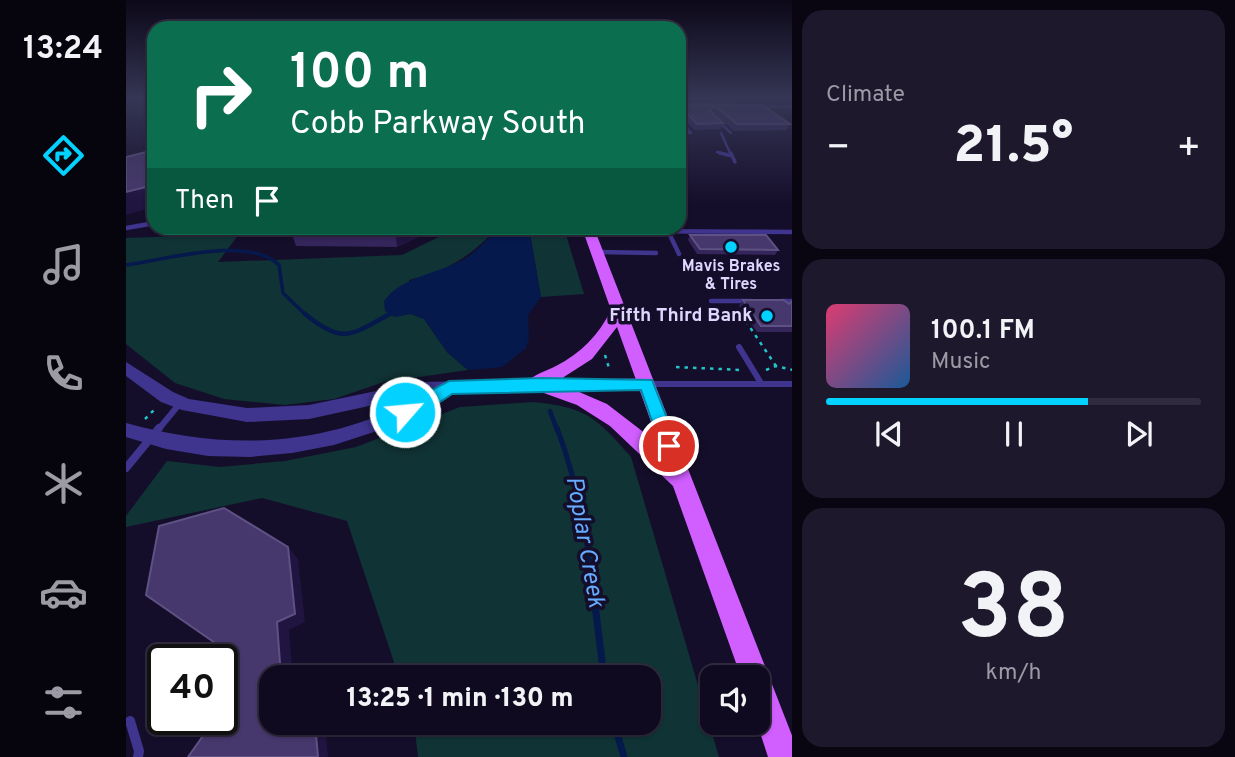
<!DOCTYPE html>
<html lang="en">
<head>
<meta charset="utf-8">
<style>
	body { margin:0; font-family:Overpass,sans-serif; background:#1e182d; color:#f1f3f6; height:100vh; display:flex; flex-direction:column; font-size:26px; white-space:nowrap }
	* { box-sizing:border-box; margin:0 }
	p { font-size:23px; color:#9c9aa5 }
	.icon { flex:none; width:38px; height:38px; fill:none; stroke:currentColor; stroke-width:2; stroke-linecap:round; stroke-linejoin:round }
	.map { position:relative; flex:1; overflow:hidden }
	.details { display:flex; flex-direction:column; gap:10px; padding:10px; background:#090612; width:443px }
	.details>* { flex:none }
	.guide { position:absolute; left:21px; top:21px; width:539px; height:214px; border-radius:21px; box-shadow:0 2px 5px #0004,0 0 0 2px #302b3e; background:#0b6e4f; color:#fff; overflow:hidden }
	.fabs { position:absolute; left:574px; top:665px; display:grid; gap:14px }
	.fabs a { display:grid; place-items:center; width:70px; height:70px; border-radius:14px; background:#100a20; box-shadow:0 2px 5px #0004,0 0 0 2px #302b3e; font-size:35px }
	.speed { position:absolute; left:21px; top:644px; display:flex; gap:14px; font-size:35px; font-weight:700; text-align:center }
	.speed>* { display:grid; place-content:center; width:91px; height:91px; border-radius:50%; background:#100a20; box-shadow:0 2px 5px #0004,0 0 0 2px #302b3e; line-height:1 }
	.speed .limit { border:4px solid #111; border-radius:10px; background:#fff; color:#111 }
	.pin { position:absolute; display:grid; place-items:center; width:60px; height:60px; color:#fff; margin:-30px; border:4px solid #fff; border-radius:50%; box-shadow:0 2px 7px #0007 }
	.me { position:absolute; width:77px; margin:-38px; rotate:63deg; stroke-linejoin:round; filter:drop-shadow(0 0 5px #0008) }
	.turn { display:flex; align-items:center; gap:24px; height:147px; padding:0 28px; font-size:32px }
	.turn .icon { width:91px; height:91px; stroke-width:2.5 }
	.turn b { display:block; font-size:49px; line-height:60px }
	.then { display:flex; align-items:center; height:66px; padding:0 28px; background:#0003; gap:14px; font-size:26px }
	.big { font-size:52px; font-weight:800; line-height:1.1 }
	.details .widget { flex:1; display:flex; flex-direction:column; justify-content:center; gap:10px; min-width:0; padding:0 24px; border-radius:21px; background:#1e182d }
	.details .dial { align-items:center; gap:0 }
	.dial b { font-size:91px; line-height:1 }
	.song { display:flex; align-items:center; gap:21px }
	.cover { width:84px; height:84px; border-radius:10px; background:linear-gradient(135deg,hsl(340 70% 55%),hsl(210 70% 35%)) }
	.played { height:7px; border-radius:4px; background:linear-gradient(90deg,#03d1ff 70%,#302b3e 70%) }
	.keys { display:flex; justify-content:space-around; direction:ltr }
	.heat { display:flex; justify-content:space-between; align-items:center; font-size:38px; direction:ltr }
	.trip { position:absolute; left:133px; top:665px; width:402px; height:70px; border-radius:21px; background:#100a20; box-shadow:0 2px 5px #0004,0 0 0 2px #302b3e; font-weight:800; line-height:70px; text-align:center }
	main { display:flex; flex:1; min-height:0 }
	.menu { display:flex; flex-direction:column; width:126px; justify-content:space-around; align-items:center; background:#06040d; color:#9c9aa5 }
	.menu .icon { width:49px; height:49px }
	.menu .selected { color:#03d1ff }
	.menu b { font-size:32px; color:#f1f3f6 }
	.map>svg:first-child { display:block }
	.green { fill:#103335 }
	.water { fill:#05194c }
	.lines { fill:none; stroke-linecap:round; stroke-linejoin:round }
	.stream-far3 { stroke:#05194c; stroke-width:3.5 }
	.stream-far2 { stroke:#05194c; stroke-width:4.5 }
	.stream-far1 { stroke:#05194c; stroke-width:5 }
	.stream { stroke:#05194c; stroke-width:7 }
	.path-far1 { stroke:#23c3c7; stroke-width:2; stroke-dasharray:2 2.5; stroke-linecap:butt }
	.path { stroke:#23c3c7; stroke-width:2.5; stroke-dasharray:3.5 5; stroke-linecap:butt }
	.service-far5 { stroke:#3f348e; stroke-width:2.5 }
	.service-far4 { stroke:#3f348e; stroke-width:3.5 }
	.service-far3 { stroke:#3f348e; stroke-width:4.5 }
	.service-far2 { stroke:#3f348e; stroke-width:6 }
	.service-far1 { stroke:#3f348e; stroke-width:8 }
	.service { stroke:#3f348e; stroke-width:10 }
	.tertiary { fill:#3f348e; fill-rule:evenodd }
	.primary { fill:#d15eff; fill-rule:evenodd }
	.wall { fill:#34255a }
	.shaded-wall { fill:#201440 }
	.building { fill:#46386c; stroke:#5e5183; stroke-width:2 }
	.route { fill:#03d1ff; stroke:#0288a6; stroke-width:2 }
	.poi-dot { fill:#03d1ff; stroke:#150e2b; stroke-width:2.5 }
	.labels { text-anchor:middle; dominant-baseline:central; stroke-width:7; stroke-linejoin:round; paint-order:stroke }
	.far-poi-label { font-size:16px; font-weight:bold; fill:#dfd7ff; stroke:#150e2b }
	.poi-label { font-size:19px; font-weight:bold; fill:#dfd7ff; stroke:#150e2b; text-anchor:end }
	.near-water-label { font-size:24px; font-style:italic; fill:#65abff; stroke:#150e2b }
</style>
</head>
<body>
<main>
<nav class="menu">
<b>13:24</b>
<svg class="icon selected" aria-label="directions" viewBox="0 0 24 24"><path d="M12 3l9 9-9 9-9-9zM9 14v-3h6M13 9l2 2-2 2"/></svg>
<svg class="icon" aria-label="music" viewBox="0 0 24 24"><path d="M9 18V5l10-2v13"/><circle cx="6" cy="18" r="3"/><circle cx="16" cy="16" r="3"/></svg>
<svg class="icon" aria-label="phone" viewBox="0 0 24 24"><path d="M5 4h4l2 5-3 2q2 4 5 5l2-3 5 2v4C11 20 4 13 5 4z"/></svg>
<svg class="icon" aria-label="climate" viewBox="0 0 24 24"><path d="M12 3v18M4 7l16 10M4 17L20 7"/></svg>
<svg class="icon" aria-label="car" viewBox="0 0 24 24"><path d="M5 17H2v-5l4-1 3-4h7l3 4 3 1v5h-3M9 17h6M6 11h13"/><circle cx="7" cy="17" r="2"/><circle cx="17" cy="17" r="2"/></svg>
<svg class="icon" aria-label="filters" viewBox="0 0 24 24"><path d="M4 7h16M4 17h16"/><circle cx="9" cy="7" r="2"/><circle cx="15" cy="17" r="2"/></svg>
</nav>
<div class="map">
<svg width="667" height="757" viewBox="0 0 667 757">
	<rect width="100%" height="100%" fill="#150e2b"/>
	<g class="green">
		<path d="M 331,228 L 372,228 C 342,257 325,270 283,280 L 285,314 L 298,319 L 321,352 L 342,370 L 258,382 L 208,399 L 159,405 L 98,399 L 49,383 L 0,344 L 0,238 L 113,234 L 92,262 L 276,255 Z"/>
		<path d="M 403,228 L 438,228 L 458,294 L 415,297 Z"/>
		<path d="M 407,402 C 460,407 471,418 505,457 L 593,757 L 292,757 L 288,723 L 523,723 L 523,677 L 273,677 L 221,521 L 136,498 L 0,527 L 0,516 L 41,461 L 94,467 L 159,461 L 230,447 L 334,407 Z"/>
	</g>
	<path class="water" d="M 372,228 L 403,228 L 415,297 L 402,315 L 403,337 L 400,348 L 376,367 L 342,370 L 321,352 L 298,319 L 285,314 L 269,317 L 259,311 L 258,301 C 277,275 314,274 340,258 C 352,251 363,237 372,228 Z"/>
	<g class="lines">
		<g class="stream-far3">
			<path d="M 0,265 C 38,260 123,235 153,265 L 157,293 L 181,316"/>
			<path d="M 260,316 L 268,312"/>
		</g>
		<g class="stream-far2">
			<path d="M 179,314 C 218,346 226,334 264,314"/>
			<path d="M 424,411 L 431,430"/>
		</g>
		<path class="stream-far1" d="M 431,428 C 449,476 459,523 465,575"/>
		<g class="stream">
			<path d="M 465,573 L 478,677"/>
			<path d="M 488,723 L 498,757"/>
		</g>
		<path class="path-far1" d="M 613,311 L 616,316"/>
		<g class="path">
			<path d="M 615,314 L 650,366"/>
			<path d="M 479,355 L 483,368"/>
			<path d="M 550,367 L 615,370"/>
			<path d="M 640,370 L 650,366 L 667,370"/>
			<path d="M 19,419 L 31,407"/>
		</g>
		<g class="service-far5">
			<path d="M 630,106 L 667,107"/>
			<path d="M 591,120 L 605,133"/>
			<path d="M 558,125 L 565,133"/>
			<path d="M 553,133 L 565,133"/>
			<path d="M 595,133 L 605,155"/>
			<path d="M 591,152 L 601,155"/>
		</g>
		<g class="service-far4">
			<path d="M 594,153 L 606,156"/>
			<path d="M 605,153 L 609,162"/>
			<path d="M 13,226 L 28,223"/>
		</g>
		<g class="service-far3">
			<path d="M 0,228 L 23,224"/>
			<path d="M 464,231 L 667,232"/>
			<path d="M 542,231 L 553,254"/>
			<path d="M 472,252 L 530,253"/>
			<path d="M 585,301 L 625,301"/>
			<path d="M 656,301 L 667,301"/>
		</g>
		<g class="service-far2">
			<path d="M 613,347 L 635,383"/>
			<path d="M 521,384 L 667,384"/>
			<path d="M 32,430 L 55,402"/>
		</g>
		<path class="service-far1" d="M 0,468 L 33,428"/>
		<path class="service" d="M 4,721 L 13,751 L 12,757"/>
		<path class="tertiary" d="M 0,362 L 47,392 L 63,399 L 121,408 L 183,405 L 293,382 L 520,378 L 526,380 L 528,384 L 526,388 L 520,390 L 327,394 L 293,413 L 254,430 L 208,445 L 166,453 L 124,457 L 82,456 L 40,449 L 0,437 L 0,423 C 103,452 204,447 298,394 L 183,419 L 121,422 L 56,410 L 35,402 L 0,376 Z"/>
		<path class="primary" d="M 456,228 L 468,228 L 667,738 L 667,757 L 642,757 L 631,723 L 632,677 L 615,677 L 547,486 L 484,426 L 451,405 L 404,388 L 401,383 C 407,374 421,371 430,366 C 455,353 473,335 485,310 ZM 491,327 L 533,444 L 481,404 L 430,382 L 466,359 Z"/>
	</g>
	<g class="wall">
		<path d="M 553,103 L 554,104 L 636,105 L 664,124 L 660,130 L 608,131 L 585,111 L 597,123 L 595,129 L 569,130 L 559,120 L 553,120 Z"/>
		<path d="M 164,228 L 312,228 L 271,247 L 170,246 Z"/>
		<path d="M 564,235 L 652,250 L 649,255 L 571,254 L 562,240 Z"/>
		<path d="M 617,300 L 663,304 L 666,301 L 666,332 L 631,332 L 613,306 Z"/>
	</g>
	<g class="shaded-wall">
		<path d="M 28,185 L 28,207 L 0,215 L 0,192 Z"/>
		<path d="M 269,228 L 312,228 L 271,247 Z"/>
		<path d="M 162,547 L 172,559 L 179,622 L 163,630 L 167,677 L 155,677 L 151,622 Z"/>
		<path d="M 189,723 L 199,723 L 202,757 L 192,757 Z"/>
	</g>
	<g class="building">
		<path d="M 553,103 L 554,104 L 636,105 L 664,124 L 611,124 L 588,105 L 584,111 L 597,123 L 571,124 L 561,113 L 553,113 Z"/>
		<path d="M 28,150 L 28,185 L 0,192 L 0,157 Z"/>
		<path d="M 564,235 L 640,235 L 652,250 L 574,249 Z"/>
		<path d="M 617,300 L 658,300 L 663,304 L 666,301 L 666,326 L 635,326 Z"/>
		<path d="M 98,508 L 162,547 L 169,614 L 151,622 L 155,677 L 145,677 L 145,723 L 189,723 L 192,757 L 62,757 L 89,719 L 96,719 L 96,660 L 93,660 L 92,645 L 20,595 L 33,526 Z"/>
	</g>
	<linearGradient id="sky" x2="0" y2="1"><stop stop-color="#0c0818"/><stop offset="0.48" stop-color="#353655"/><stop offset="1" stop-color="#353655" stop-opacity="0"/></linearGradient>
	<rect width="667" height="204" fill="url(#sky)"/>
	<path class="route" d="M 416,378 L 526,380 L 552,446 L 550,452 L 543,454 L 537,452 L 515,390 L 326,394 L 305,408 L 279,418 L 273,416 L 270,412 L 273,407 L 323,381 Z"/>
	<g class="poi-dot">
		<circle cx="605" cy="247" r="7"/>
		<circle cx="641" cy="316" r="7"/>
	</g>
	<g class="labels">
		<g class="far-poi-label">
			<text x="605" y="267">Mavis Brakes<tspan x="605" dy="18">&amp; Tires</tspan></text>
		</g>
		<g class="poi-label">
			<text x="627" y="316">Fifth Third Bank</text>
		</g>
		<g class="near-water-label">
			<text transform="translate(458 542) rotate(80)">Poplar Creek</text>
		</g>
	</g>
</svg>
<div class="fabs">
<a><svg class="icon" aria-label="sound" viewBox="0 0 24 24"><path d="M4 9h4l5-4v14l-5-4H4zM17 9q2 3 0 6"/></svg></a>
</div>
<div class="speed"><div class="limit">40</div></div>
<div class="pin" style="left:543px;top:446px;background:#d93025"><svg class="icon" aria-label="arrive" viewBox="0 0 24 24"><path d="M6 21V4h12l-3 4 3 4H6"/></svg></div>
<svg class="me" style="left:279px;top:412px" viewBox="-20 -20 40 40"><circle r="17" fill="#03d1ff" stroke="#fff" stroke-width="3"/><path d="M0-11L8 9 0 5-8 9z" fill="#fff"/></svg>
<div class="trip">13:25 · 1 min · 130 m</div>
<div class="guide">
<div class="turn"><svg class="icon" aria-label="right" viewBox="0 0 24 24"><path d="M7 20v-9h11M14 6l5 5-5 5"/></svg><div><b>100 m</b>Cobb Parkway South</div></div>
<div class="then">Then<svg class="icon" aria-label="arrive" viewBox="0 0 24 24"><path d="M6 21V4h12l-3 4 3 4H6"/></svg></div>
</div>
</div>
<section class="details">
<div class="widget"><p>Climate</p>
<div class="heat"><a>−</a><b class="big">21.5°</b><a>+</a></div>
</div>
<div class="widget">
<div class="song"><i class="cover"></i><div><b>100.1 FM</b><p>Music</p></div></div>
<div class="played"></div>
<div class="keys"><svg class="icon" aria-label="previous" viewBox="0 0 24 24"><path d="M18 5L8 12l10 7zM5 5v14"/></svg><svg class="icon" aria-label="pause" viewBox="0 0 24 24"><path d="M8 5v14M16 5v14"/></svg><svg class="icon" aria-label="next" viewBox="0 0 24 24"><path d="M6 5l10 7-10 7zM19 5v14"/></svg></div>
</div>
<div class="widget dial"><b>38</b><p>km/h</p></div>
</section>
</main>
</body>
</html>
